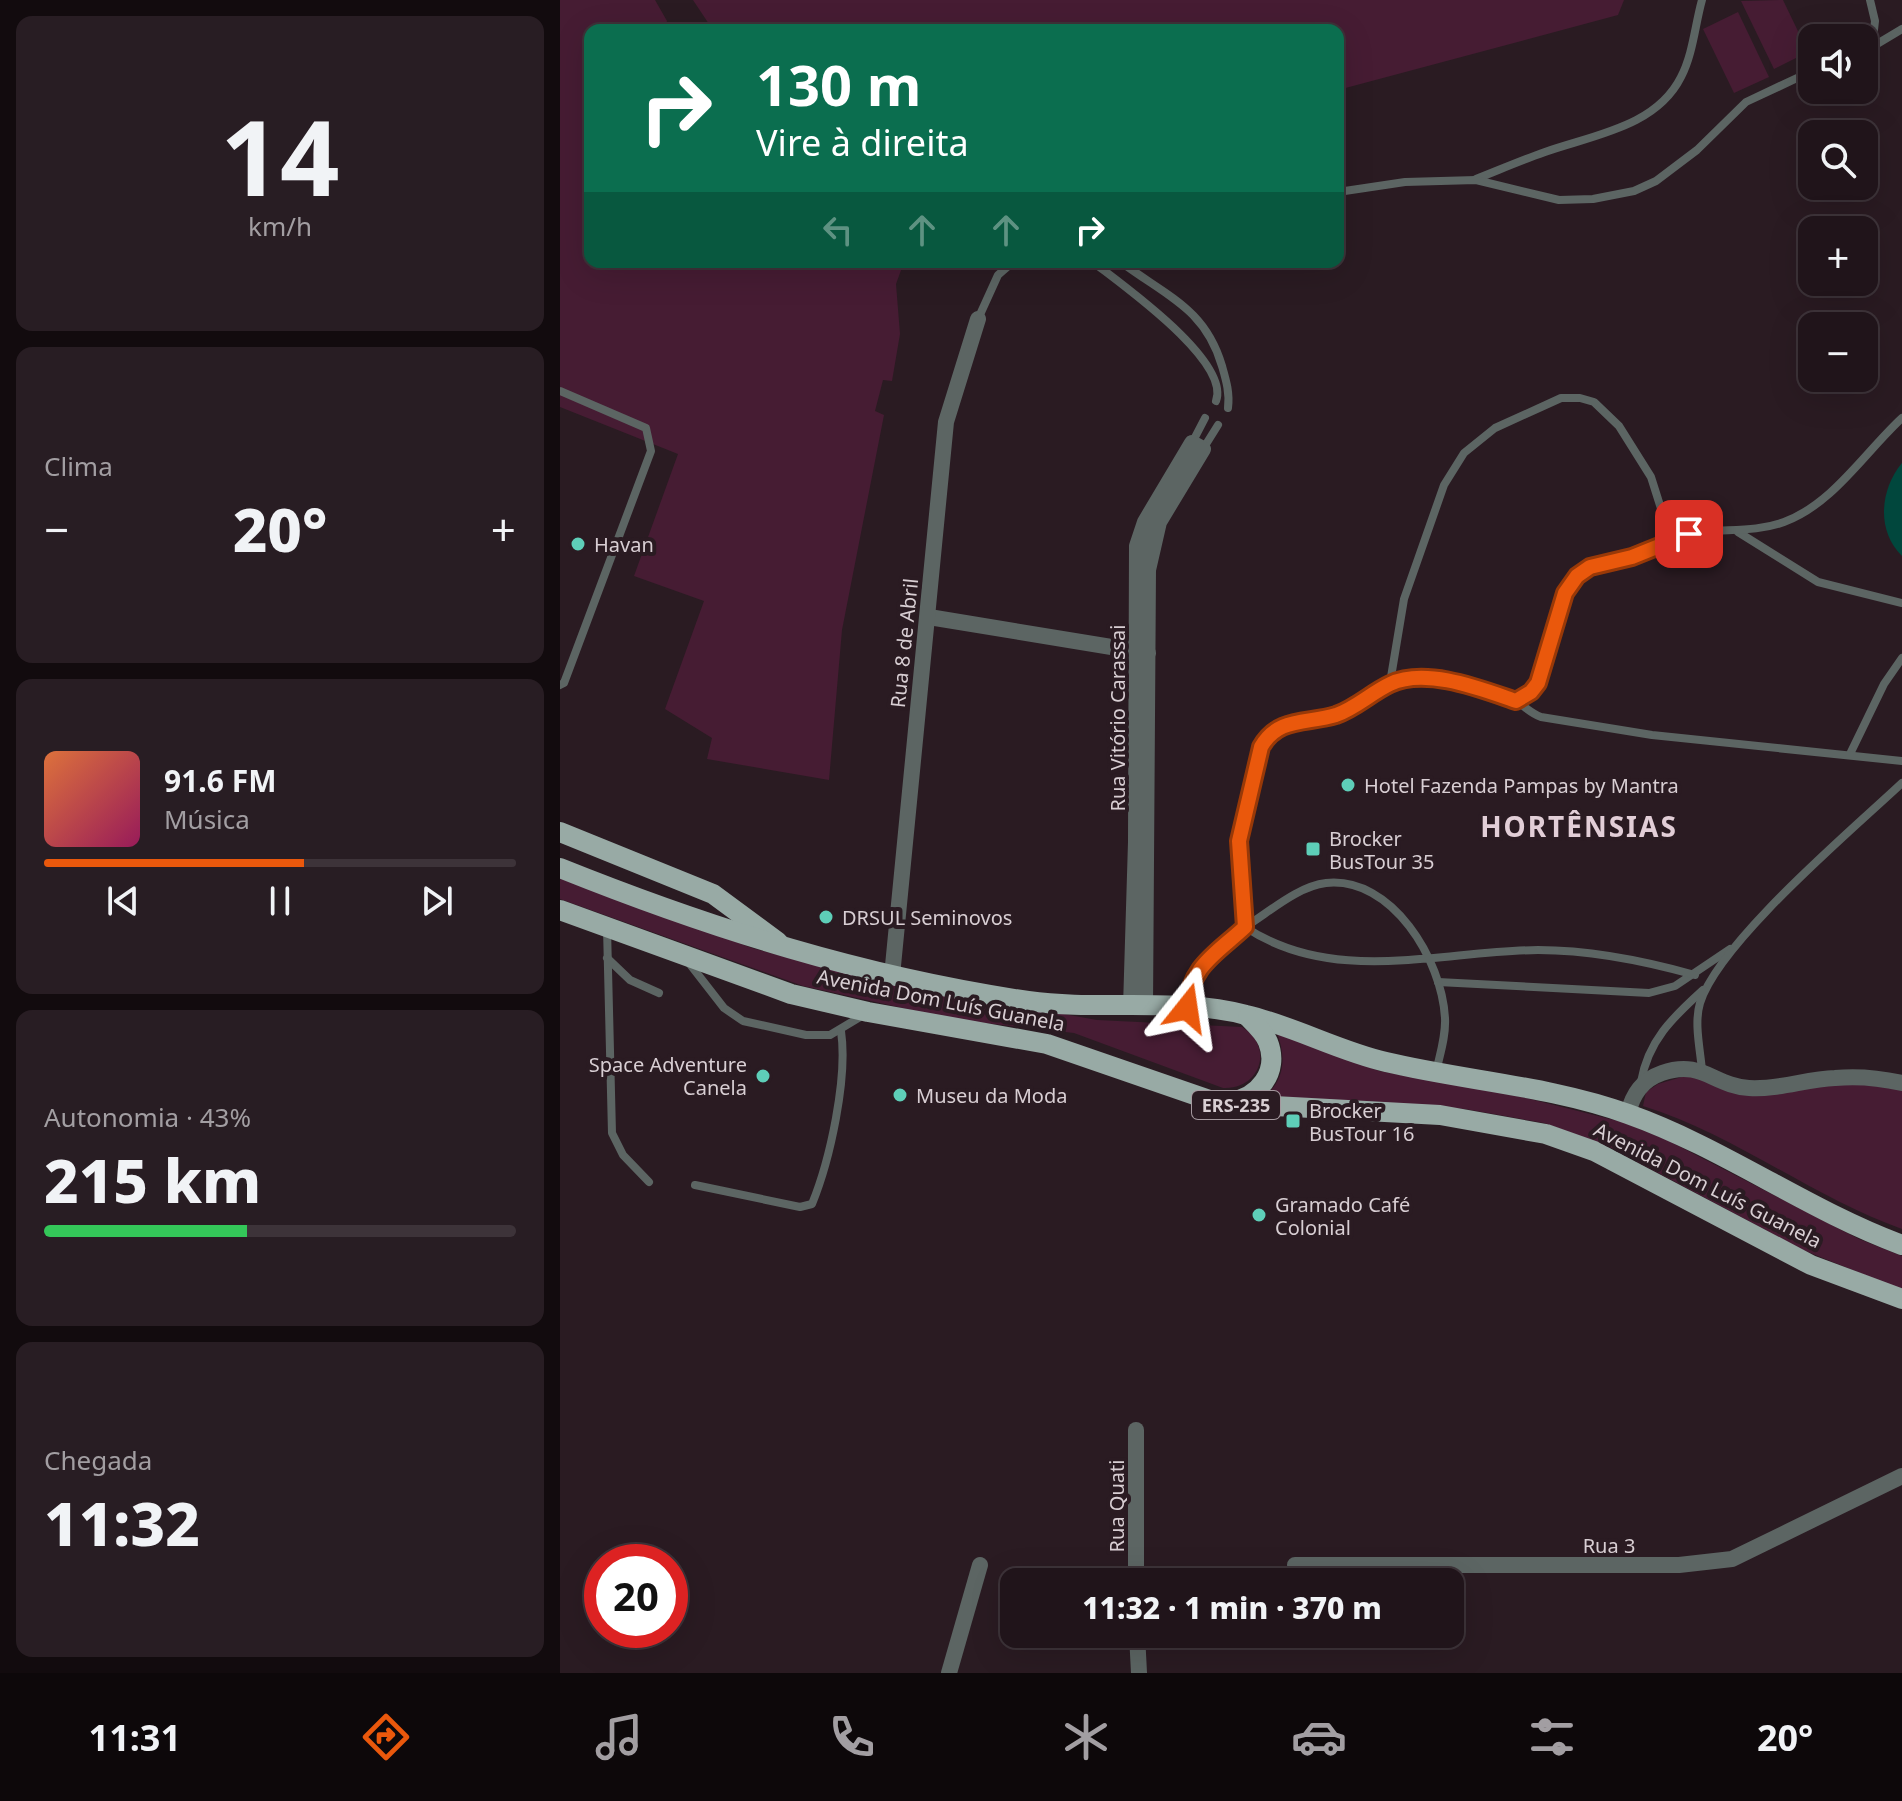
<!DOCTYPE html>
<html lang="pt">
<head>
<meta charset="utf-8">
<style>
	body { margin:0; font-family:"Noto Sans",sans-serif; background:#281d23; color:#f1f3f6; height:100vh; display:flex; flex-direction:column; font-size:30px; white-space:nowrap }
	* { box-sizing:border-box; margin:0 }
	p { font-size:26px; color:#a29ea2 }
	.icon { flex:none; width:44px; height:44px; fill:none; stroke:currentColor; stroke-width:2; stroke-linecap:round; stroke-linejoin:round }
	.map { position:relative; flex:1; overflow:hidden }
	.side { display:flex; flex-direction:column; gap:16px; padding:16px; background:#120b0e; width:560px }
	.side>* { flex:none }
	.banner { position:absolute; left:24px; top:24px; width:760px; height:244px; border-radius:16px; box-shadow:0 8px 32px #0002,0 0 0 2px #3d3339; background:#0b6e4f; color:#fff; overflow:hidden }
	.buttons { position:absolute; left:1238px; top:24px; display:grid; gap:16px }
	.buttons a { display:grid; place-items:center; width:80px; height:80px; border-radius:16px; background:#20141a; box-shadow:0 8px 32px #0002,0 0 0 2px #3d3339; font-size:40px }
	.speed { position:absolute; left:24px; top:1544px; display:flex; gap:16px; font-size:40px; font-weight:700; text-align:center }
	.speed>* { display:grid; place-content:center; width:104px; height:104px; border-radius:50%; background:#20141a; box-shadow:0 8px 32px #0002,0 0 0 2px #3d3339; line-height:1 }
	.speed .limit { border:12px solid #d22; background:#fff; color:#111 }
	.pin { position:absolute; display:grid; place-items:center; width:68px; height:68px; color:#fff; margin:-34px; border-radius:16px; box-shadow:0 4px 12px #0006 }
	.me { position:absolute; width:88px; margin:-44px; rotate:15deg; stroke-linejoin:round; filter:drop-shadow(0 0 6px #0008) }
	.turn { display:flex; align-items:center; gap:28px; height:168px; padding:0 40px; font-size:36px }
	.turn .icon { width:104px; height:104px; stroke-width:2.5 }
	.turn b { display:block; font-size:56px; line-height:68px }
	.lanes { display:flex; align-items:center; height:76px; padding:0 40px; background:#0003; justify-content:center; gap:40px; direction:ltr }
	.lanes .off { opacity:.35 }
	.big { font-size:60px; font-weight:800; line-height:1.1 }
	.side .card { flex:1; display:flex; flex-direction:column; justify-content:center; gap:12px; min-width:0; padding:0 28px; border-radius:16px; background:#281d23 }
	.side .dial { align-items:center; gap:0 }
	.dial b { font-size:104px; line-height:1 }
	.song { display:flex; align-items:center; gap:24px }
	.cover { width:96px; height:96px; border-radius:12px; background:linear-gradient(135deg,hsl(20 70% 55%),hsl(330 70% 35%)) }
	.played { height:8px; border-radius:4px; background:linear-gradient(90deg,#ea580c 55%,#3d3339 55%) }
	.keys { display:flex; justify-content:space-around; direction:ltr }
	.heat { display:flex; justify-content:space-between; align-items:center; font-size:44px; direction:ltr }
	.charge { height:12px; border-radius:6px; background:linear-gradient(90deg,#34c759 43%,#3d3339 0) }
	.trip { position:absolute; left:440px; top:1568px; width:464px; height:80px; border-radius:16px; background:#20141a; box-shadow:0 8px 32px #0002,0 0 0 2px #3d3339; font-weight:800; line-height:80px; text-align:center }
	.tabs { display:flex; height:128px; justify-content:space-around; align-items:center; background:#0d080a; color:#a29ea2 }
	.tabs .icon { width:56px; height:56px }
	.tabs .on { color:#ea580c }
	.tabs b { font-size:36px; color:#f1f3f6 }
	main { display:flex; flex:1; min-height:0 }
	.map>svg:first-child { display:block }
	.green { fill:#461c33 }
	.water { fill:#01473d }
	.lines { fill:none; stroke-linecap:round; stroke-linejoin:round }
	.service { stroke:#5c6563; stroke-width:8 }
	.minor { stroke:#5c6563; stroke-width:16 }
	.primary { stroke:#98aaa5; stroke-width:20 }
	.route-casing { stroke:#983908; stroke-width:20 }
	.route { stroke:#ea580c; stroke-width:14 }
	.poi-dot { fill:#5eceb8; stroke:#2a1b22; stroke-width:3 }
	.labels { text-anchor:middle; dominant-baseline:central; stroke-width:8; stroke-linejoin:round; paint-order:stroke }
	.shield { fill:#2a1b22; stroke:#a4989e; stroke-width:2 }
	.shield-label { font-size:18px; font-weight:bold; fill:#d8ced3 }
	.poi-label { font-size:20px; fill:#d8ced3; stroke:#2a1b22; text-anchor:start }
	.street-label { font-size:20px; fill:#d8ced3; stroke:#2a1b22 }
	.district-label { font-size:28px; font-weight:bold; letter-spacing:2px; fill:#e2ced7; stroke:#2a1b22 }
</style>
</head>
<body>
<main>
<section class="side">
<div class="card dial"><b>14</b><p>km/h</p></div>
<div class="card"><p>Clima</p>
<div class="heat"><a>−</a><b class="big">20°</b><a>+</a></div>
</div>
<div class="card">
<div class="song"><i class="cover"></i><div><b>91.6 FM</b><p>Música</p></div></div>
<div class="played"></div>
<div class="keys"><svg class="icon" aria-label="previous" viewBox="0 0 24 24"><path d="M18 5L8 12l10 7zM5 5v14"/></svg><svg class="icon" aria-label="pause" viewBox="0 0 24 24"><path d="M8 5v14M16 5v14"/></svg><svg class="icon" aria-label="next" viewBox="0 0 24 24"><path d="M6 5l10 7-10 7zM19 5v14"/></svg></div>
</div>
<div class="card"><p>Autonomia · 43%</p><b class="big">215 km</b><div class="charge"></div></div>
<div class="card"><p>Chegada</p><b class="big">11:32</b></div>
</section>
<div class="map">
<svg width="1342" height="1673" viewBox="0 0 1342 1673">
	<rect width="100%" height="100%" fill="#2a1b22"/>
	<g class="green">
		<path d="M 0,0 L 95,0 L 107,21 L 104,30 L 30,30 L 30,262 L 344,262 L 336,284 L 340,334 L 332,381 L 323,380 L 315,411 L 324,415 L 282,630 L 269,780 L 147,759 L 152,738 L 105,709 L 144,601 L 74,576 L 118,454 L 0,407 Z"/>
		<path d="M 133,0 L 1064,0 L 1058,15 L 778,90 L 778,30 L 153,30 Z"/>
		<path d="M 1223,0 L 1248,52 L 1214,69 L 1181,1 Z"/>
		<path d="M 1178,12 L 1209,77 L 1174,93 L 1143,29 Z"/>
		<path d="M 0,876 L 192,948 L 309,979 L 537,1020 L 682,1027 C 715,1047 700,1090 663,1088 L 514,1033 L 397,1020 L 243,986 L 0,899 Z"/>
		<path d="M 716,1031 L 819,1071 L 962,1097 L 1062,1122 L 1105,1139 L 1299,1239 L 1342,1256 L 1342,1290 L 1243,1250 L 1048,1146 L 984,1123 L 905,1109 L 705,1096 C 726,1079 726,1054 716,1031 Z"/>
		<path d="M 1132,1074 L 1176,1092 L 1269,1083 L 1342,1087 L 1342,1229 C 1252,1197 1174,1134 1083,1106 L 1086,1092 L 1098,1084 Z"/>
	</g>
	<path class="water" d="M 1342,463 L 1342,556 C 1316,531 1320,489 1342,463 Z"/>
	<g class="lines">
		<g class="service">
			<path d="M 1312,47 L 1342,29"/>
			<path d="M 1304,51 L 1312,47 L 1315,21 L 1310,0"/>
			<path d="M 916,179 C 939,170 962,160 985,152 C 1033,135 1096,127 1121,77 C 1133,54 1135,25 1142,0"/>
			<path d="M 778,192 L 845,182 L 916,180 L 999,200 L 1033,199 L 1074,191 L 1096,181 L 1137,150 L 1186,102 L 1252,71"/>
			<path d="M 533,262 C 561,284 671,361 656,401"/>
			<path d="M 561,262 C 606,296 645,308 662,366 C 666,380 670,393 668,408"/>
			<path d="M 418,319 L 438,275 L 453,262"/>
			<path d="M 0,391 L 86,428 L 91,451 L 4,683 L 0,685"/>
			<path d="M 632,443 L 645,418"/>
			<path d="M 643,449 L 658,425"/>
			<path d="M 1178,532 L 1258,582 L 1342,603"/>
			<path d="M 830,683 L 844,599 L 884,485 L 904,453 L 935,428 L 1001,398 L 1020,398 L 1034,402 L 1059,426 L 1091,477 L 1111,540"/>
			<path d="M 956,701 C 1002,674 981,607 1019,574 C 1034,562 1053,562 1070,557 C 1092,550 1111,537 1133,533 C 1163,528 1194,533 1224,522 C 1273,504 1305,452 1342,418"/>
			<path d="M 1290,754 L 1324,684 L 1342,658"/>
			<path d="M 47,928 L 52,1133 L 63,1155 L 89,1182"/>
			<path d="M 47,958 L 70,980 L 99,993"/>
			<path d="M 129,963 L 164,1008 L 183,1021 L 246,1035 L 270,1035 L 305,1014"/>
			<path d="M 878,982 L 1089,993 L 1115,986 L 1170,949"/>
			<path d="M 627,1004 L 637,970 L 685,927 L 679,841 L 701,747 C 718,717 746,725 776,715 C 795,708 811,693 829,684 C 856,672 930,686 955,701 C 965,706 970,713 981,717 L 1092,735 L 1342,761"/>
			<path d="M 1142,1070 C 1140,1048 1134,1023 1140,1003 C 1159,942 1292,830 1342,783"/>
			<path d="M 876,1072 C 880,1054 886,1036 885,1018 C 882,960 832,876 766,883 C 738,886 708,913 685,927 C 773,986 880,951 978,950 C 1031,950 1085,961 1135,975"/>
			<path d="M 1081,1082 C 1088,1041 1112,1018 1143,990"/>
			<path d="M 135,1185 L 240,1207 L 252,1204 C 270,1160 288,1078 281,1031"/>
		</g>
		<g class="minor">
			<path d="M 369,617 L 588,653"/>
			<path d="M 332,976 L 386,422 L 418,319"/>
			<path d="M 571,1007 L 576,842 L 577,546 L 585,522 L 632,443 L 643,449 L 599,522 L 588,570 L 585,1007"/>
			<path d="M 1068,1113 C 1073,1094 1082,1080 1102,1073 C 1142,1059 1154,1086 1189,1088 C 1218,1090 1246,1079 1275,1078 C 1297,1076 1320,1078 1342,1083"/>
			<path d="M 576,1430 L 576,1582"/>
			<path d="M 735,1565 L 1119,1565 L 1172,1559 L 1342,1476"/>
			<path d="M 577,1634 L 579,1673"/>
			<path d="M 389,1673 L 420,1565"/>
		</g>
		<g class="primary">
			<path d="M 0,832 L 153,894 L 218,942"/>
			<path d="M 0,868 C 152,929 305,977 468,1001 C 538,1011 618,997 686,1015 C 734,1026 778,1051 826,1062 C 906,1081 991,1086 1068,1114 C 1164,1148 1247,1210 1342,1245"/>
			<path d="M 0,910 L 231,994 L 308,1012 L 487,1044 L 658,1103 L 880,1115 L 986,1134 L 1034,1151 L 1251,1265 L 1342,1299"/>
			<path d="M 670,1102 C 698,1098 720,1072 708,1042 C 704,1032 695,1024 688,1017"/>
		</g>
	</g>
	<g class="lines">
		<g class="route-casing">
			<path id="route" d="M 627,1008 C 630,966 656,954 685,927 L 679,841 L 701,747 C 718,717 746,724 776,715 C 796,708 811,693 830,684 C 866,667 921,689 956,701 L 971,692 L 978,683 L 1005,593 L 1017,576 L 1030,567 L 1072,557 L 1129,534"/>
		</g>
		<use href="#route" class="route"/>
	</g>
	<g class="poi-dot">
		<circle cx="18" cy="544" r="8"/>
		<circle cx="788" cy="785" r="8"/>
		<rect x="745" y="841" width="16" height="16" rx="4"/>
		<circle cx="266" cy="917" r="8"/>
		<circle cx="203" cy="1076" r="8"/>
		<circle cx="340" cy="1095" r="8"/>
		<rect x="725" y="1113" width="16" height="16" rx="4"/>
		<circle cx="699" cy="1215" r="8"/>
	</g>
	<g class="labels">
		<rect class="shield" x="632" y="1091" width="88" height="28" rx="6"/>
		<g class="shield-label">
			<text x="676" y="1105">ERS-235</text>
		</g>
		<g class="poi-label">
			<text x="34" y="544">Havan</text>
			<text x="804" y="785">Hotel Fazenda Pampas by Mantra</text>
			<text x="769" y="838">Brocker<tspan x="769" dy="23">BusTour 35</tspan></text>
			<text x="282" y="917">DRSUL Seminovos</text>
			<text x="187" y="1064" text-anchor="end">Space Adventure<tspan x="187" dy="23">Canela</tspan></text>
			<text x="356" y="1095">Museu da Moda</text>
			<text x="749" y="1110">Brocker<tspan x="749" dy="23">BusTour 16</tspan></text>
			<text x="715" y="1204">Gramado Café<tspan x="715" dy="23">Colonial</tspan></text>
		</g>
		<g class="street-label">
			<text transform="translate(344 643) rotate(-84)">Rua 8 de Abril</text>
			<text transform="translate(557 718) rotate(-90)">Rua Vitório Carassai</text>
			<text transform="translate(381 1000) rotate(11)">Avenida Dom Luís Guanela</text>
			<text transform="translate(1148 1185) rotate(27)">Avenida Dom Luís Guanela</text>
			<text transform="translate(556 1506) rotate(-90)">Rua Quati</text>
			<text x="1049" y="1545">Rua 3</text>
		</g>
		<g class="district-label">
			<text x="1019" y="826">HORTÊNSIAS</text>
		</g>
	</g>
</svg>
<div class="buttons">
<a><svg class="icon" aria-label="sound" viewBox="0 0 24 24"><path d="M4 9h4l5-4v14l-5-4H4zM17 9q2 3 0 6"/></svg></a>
<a><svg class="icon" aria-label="search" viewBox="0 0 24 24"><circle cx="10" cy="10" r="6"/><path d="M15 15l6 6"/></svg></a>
<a>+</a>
<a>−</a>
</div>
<div class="speed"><div class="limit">20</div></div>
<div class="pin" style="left:1129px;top:534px;background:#d93025"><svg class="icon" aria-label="arrive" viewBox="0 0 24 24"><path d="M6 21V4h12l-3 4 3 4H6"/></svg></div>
<svg class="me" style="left:627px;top:1008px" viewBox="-20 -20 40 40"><path d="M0-17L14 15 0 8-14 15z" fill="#ea580c" stroke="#fff" stroke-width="4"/></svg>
<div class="trip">11:32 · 1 min · 370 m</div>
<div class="banner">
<div class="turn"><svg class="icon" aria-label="right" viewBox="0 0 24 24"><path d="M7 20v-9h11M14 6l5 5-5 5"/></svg><div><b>130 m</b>Vire à direita</div></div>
<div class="lanes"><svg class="icon off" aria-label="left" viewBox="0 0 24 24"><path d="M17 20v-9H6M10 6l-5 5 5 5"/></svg><svg class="icon off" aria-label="ahead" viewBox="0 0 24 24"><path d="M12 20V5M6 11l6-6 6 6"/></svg><svg class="icon off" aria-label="ahead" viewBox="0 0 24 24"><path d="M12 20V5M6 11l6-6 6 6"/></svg><svg class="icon" aria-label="right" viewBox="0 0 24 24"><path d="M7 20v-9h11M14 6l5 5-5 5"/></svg></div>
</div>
</div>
</main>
<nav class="tabs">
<b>11:31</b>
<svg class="icon on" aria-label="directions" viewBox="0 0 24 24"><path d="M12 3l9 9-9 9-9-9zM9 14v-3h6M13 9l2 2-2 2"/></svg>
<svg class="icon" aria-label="music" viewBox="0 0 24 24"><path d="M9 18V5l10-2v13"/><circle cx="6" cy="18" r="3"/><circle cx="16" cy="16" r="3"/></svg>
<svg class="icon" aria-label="phone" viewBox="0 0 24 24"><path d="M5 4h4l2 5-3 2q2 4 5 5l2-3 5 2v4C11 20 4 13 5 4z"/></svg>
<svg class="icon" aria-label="climate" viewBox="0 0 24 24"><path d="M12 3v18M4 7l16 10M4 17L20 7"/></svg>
<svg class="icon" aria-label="car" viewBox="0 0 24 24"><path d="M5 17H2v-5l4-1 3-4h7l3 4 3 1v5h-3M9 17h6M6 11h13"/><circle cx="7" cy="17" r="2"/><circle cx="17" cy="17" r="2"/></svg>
<svg class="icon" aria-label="filters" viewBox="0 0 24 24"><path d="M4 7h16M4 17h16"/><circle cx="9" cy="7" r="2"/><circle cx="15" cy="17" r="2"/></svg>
<b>20°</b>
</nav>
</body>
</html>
